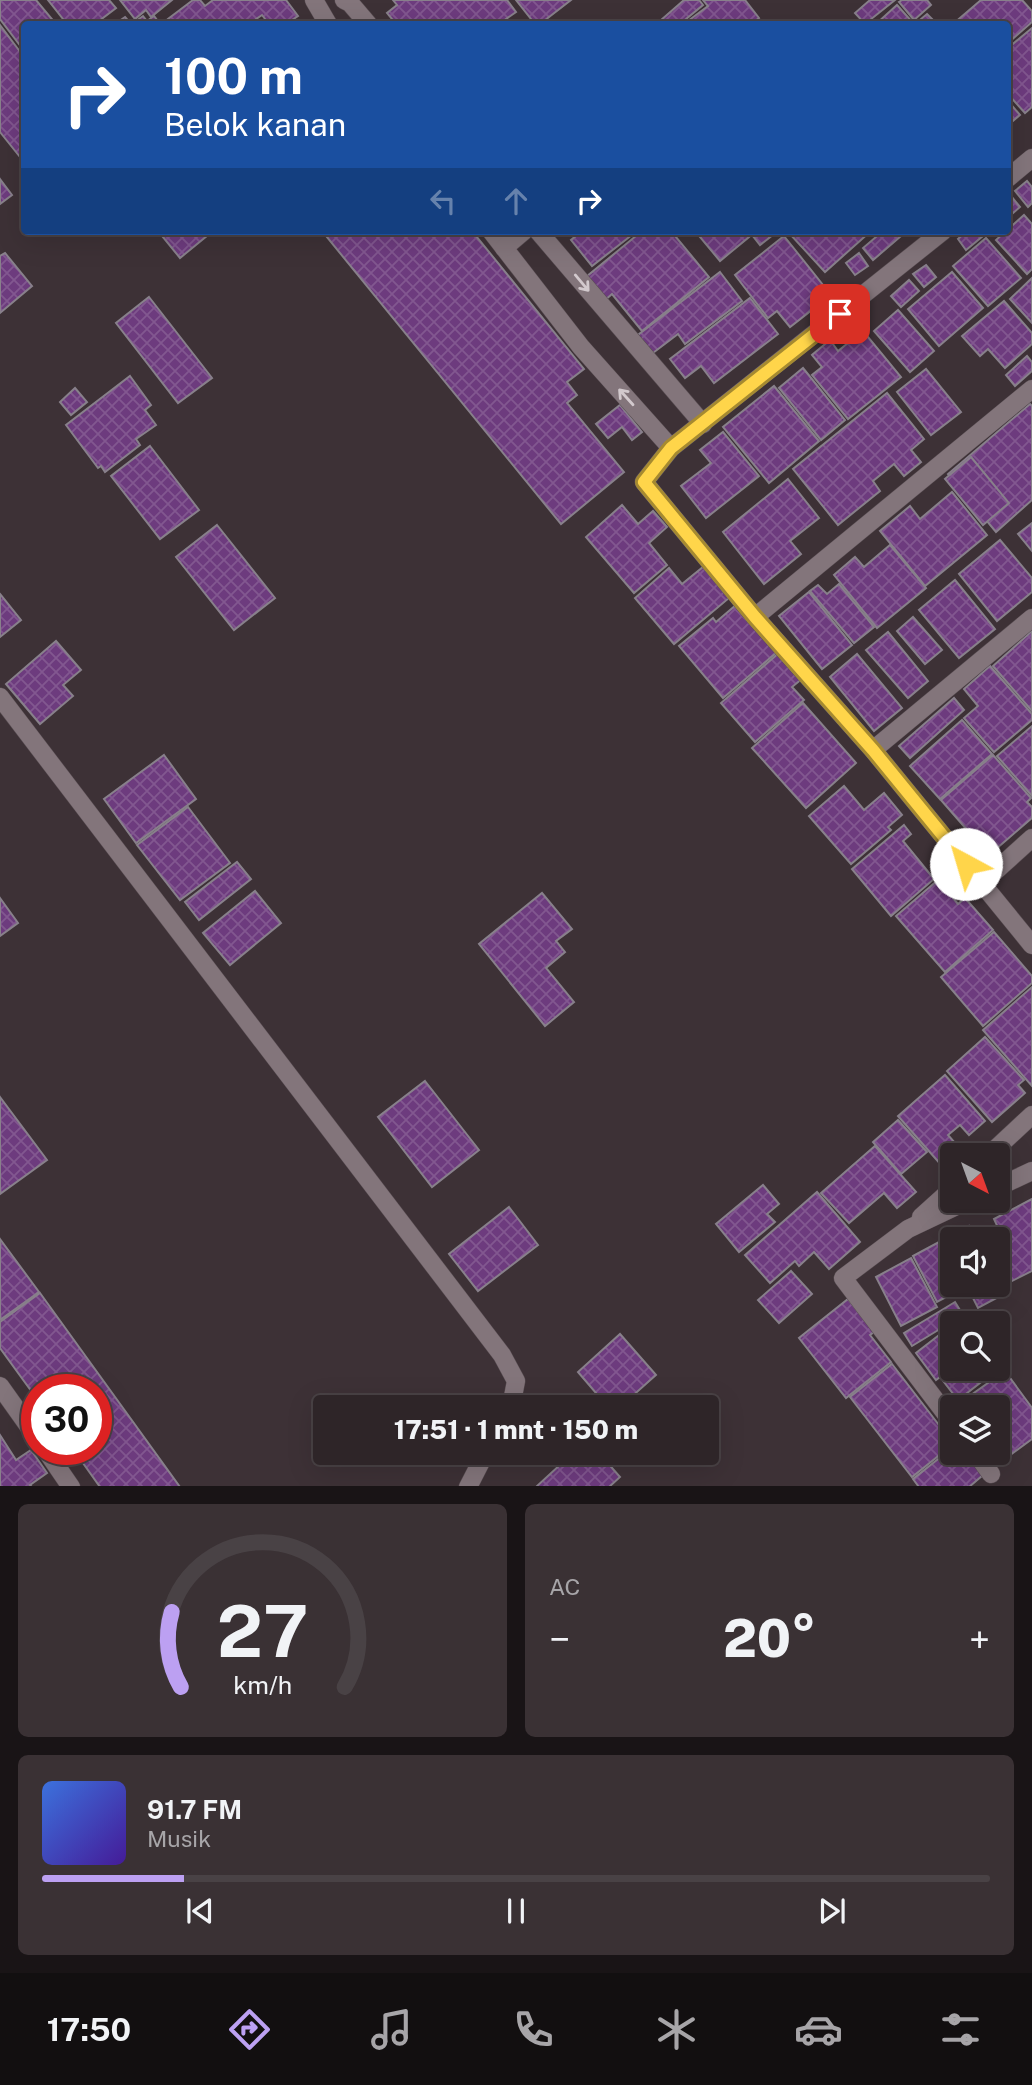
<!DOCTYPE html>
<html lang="id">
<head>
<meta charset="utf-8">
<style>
	body { margin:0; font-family:"Public Sans",sans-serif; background:#3a3134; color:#f1f3f6; height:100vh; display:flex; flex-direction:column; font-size:26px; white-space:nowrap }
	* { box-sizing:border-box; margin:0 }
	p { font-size:23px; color:#a7a5a8 }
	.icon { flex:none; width:38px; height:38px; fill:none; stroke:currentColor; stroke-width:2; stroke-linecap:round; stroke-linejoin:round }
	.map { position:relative; height:1486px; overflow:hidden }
	.details { display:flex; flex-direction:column; gap:18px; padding:18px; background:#191416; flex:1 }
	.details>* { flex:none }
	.banner { position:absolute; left:21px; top:21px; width:990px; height:214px; border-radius:7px; box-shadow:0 7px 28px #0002,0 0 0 2px #494245; background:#1a4fa0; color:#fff; overflow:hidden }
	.needle { width:46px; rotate:139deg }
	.tools { position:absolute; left:940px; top:1143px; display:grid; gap:14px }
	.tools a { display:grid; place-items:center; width:70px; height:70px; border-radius:7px; background:#2e2528; box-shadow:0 7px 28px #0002,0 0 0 2px #494245; font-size:35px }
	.speed { position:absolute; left:21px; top:1374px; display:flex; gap:14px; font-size:35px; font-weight:700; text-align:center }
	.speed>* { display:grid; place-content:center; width:91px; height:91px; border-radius:50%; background:#2e2528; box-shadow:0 7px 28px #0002,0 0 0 2px #494245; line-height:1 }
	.speed .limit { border:10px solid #d22; background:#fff; color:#111 }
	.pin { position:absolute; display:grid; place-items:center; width:60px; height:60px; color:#fff; margin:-30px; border-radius:14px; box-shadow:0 4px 10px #0006 }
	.me { position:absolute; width:77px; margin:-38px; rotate:321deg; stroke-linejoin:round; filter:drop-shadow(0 0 5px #0008) }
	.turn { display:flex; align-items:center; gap:24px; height:147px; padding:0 28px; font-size:32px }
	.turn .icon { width:91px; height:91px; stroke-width:2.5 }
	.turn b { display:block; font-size:49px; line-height:60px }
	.lanes { display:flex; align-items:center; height:66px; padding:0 28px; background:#0003; justify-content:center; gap:35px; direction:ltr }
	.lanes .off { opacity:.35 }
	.big { font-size:52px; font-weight:800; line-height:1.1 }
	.details .widget { flex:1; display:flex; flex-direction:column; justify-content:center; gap:10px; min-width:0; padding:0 24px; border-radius:10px; background:#3a3134 }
	.details .dial { align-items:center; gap:0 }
	.dial svg { height:182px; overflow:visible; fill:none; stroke:#494245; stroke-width:7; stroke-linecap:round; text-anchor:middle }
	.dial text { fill:#f1f3f6; stroke:none }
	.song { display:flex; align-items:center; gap:21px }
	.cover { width:84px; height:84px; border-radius:10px; background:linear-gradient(135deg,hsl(220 70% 55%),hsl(260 70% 35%)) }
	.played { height:7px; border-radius:4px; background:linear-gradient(90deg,#bca0f2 15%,#494245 15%) }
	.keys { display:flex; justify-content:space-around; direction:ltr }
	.heat { display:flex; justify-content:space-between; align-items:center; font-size:38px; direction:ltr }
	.details .tiles { flex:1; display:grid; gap:18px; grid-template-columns:1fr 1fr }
	.widget:last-child { grid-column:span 2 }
	.trip { position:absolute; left:313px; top:1395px; width:406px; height:70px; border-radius:7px; background:#2e2528; box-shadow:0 7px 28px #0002,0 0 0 2px #494245; font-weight:800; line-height:70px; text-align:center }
	.tab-bar { display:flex; height:112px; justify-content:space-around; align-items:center; background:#120f10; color:#a7a5a8 }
	.tab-bar .icon { width:49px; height:49px }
	.tab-bar .active { color:#bca0f2 }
	.tab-bar b { font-size:32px; color:#f1f3f6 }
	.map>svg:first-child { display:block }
	.building { fill:url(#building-cross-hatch); stroke:#88808b; stroke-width:2 }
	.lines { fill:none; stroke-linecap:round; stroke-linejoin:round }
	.minor-casing { stroke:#594e53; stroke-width:19 }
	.minor { stroke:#83757b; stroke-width:18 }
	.oneway { stroke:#d2c9cd }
	.route-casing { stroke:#a68a30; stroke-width:18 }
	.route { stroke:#ffd54a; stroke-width:12 }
</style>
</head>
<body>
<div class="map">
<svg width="1032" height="1487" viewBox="0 0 1032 1487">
	<defs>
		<pattern id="building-cross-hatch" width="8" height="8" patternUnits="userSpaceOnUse" patternTransform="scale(1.75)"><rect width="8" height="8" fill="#6d3b7e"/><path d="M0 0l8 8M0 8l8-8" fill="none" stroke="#825790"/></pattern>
	</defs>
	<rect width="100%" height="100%" fill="#3d3136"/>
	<g class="building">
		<path d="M 0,0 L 36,0 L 56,24 L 24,24 L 24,46 L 22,48 L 0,19 Z"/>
		<path d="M 48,0 L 109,0 L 116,8 L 95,24 L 67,24 Z"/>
		<path d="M 120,0 L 172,0 L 151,17 L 146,10 L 135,19 Z"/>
		<path d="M 193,0 L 200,0 L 205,6 L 213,0 L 286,0 L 298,16 L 286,24 L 269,24 L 262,15 L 249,24 L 172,24 L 168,19 Z"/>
		<path d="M 393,0 L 507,0 L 516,12 L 506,19 L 510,24 L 396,24 L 387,13 L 397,5 Z"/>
		<path d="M 516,0 L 571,0 L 540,24 L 535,24 Z"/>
		<path d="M 684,0 L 699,0 L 703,5 L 680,24 L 664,24 L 660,21 Z"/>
		<path d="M 703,0 L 745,0 L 759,18 L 751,24 L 684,24 L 708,6 Z"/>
		<path d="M 870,0 L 895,0 L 865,24 L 855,13 Z"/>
		<path d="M 902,0 L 927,0 L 931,5 L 914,20 L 899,2 Z"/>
		<path d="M 981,0 L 1022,0 L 1032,11 L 1032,22 L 1008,43 L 1008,24 L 953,24 Z"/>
		<path d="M 897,5 L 914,24 L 876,24 Z"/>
		<path d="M 927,14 L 937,24 L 915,24 Z"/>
		<path d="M 143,16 L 147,21 L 154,16 L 160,24 L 132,24 Z"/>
		<path d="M 125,17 L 131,24 L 120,24 L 118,22 Z"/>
		<path d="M 0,25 L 24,57 L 24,162 L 0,132 Z"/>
		<path d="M 1032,28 L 1032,107 L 1025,113 L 1008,94 L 1008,48 Z"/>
		<path d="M 1008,101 L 1020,115 L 1008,125 Z"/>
		<path d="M 0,179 L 12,195 L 0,204 Z"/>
		<path d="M 1027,181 L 1032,187 L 1032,203 L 1028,207 L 1015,191 Z"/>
		<path d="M 1011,196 L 1020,207 L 1013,213 L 1008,207 L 1008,199 Z"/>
		<path d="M 1024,215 L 1032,224 L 1032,269 L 1027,274 L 996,240 Z"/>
		<path d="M 158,231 L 213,231 L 180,258 Z"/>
		<path d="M 322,231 L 472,231 L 584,369 L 567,382 L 577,395 L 567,403 L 624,472 L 561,524 Z"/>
		<path d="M 582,231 L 637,231 L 592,266 L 571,240 Z"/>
		<path d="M 642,231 L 671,231 L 709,277 L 642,331 L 612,294 L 604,301 L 586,277 Z"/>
		<path d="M 695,231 L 744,231 L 749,237 L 720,261 Z"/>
		<path d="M 749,231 L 778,231 L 760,245 Z"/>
		<path d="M 791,231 L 871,231 L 825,272 L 789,233 Z"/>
		<path d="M 883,231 L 895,231 L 900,237 L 873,260 L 863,248 Z"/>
		<path d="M 967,231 L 987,231 L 988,232 L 966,250 L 958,239 Z"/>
		<path d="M 784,236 L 831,295 L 790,327 L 777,311 L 768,318 L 735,275 Z"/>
		<path d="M 986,238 L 1021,278 L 988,306 L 953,266 Z"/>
		<path d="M 5,253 L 32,286 L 0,313 L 0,256 Z"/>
		<path d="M 859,253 L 868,266 L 855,275 L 846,263 Z"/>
		<path d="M 926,265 L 936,277 L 924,287 L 913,274 Z"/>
		<path d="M 720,272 L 742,301 L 685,344 L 678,334 L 649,356 L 634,338 Z"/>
		<path d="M 952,272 L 983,308 L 939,346 L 908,309 Z"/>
		<path d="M 1032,278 L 1032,323 L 1010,299 Z"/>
		<path d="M 909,280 L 919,291 L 901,307 L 891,296 Z"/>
		<path d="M 149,297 L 212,378 L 178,403 L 116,323 Z"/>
		<path d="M 750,298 L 778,334 L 714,383 L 701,366 L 685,378 L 670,359 Z"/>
		<path d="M 1004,301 L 1032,333 L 1032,344 L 1005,368 L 988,349 L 980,356 L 962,336 Z"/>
		<path d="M 898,310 L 934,351 L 910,372 L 874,331 Z"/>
		<path d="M 863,331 L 901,377 L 848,419 L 812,375 L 822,367 L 812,355 L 830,340 L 838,351 Z"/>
		<path d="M 1027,356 L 1032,362 L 1032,371 L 1015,386 L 1006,375 Z"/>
		<path d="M 803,368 L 845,420 L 821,440 L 779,388 Z"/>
		<path d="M 926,369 L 961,412 L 931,435 L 897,392 Z"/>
		<path d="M 130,376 L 151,405 L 145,410 L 156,425 L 136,439 L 140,445 L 105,472 L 101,466 L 98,468 L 66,425 Z"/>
		<path d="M 774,386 L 819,441 L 769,483 L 723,427 Z"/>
		<path d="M 75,388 L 87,402 L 71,415 L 60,402 Z"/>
		<path d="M 887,393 L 924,439 L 911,450 L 921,462 L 904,476 L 894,464 L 873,481 L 880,491 L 838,525 L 793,469 Z"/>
		<path d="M 1030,404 L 1032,406 L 1032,500 L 996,532 L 948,474 Z"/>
		<path d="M 620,405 L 642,432 L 632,440 L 622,427 L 608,438 L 596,424 Z"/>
		<path d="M 723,432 L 759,476 L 706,518 L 681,486 L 711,463 L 700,450 Z"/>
		<path d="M 150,446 L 199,510 L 160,539 L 111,476 Z"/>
		<path d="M 971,457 L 1009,503 L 983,525 L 945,479 Z"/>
		<path d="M 788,479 L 819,518 L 790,541 L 801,554 L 764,584 L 723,532 Z"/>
		<path d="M 952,492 L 987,535 L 925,586 L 880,531 L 910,506 L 920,519 Z"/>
		<path d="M 622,505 L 638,524 L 653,511 L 667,527 L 649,543 L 667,565 L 634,593 L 586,537 Z"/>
		<path d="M 1032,523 L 1032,551 L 1018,534 Z"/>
		<path d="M 217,525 L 275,598 L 234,630 L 176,557 Z"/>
		<path d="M 1000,540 L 1032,578 L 1032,592 L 997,621 L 959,574 Z"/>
		<path d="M 890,545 L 926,588 L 877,628 L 834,575 L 855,557 L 864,567 Z"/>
		<path d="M 703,567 L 729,598 L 674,644 L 635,598 L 669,568 L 682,584 Z"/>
		<path d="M 955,580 L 995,629 L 959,658 L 919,610 Z"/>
		<path d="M 839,584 L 874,627 L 854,643 L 810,591 L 818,585 L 827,594 Z"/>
		<path d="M 809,592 L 852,645 L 822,669 L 779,616 Z"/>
		<path d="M 0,594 L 21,620 L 0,637 Z"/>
		<path d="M 736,605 L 776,653 L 723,698 L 679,646 L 713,618 L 716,622 Z"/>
		<path d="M 913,617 L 942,650 L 925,664 L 897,631 Z"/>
		<path d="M 1032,631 L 1032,711 L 993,666 Z"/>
		<path d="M 888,632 L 928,681 L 908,698 L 866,650 Z"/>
		<path d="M 56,641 L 81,670 L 63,685 L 73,696 L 40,724 L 6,684 Z"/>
		<path d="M 780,652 L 803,678 L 792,687 L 804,700 L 755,742 L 721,703 Z"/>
		<path d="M 857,654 L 902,708 L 874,731 L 830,677 Z"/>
		<path d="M 990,666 L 1032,714 L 1032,720 L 994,752 L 964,718 L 978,706 L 964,689 Z"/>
		<path d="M 954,698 L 964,710 L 910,758 L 899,746 Z"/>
		<path d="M 803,703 L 856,763 L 806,808 L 752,748 Z"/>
		<path d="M 962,720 L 992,754 L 940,799 L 910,766 Z"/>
		<path d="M 1032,726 L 1032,796 L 997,756 Z"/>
		<path d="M 164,755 L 196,799 L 136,843 L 104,799 Z"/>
		<path d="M 993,755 L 1031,798 L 1027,802 L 1032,807 L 1032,818 L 989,855 L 941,800 Z"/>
		<path d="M 844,786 L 864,810 L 884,793 L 902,815 L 888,827 L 891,830 L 851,864 L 809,816 Z"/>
		<path d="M 188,807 L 230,863 L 180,900 L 137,845 Z"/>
		<path d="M 904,825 L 911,834 L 903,841 L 934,879 L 891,916 L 852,869 Z"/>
		<path d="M 237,862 L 251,879 L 199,920 L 185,902 Z"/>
		<path d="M 938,880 L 958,904 L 965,898 L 993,930 L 945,972 L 896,916 Z"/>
		<path d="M 255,891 L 281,923 L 230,965 L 203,933 Z"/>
		<path d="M 542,893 L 572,929 L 556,941 L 565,952 L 546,968 L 574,1002 L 545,1026 L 479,944 Z"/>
		<path d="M 0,898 L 18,923 L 0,936 Z"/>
		<path d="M 994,932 L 1032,976 L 1032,983 L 983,1026 L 941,977 Z"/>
		<path d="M 1032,987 L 1032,1086 L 983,1030 Z"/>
		<path d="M 985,1037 L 1024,1080 L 1018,1085 L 1025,1093 L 992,1122 L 947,1071 Z"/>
		<path d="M 945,1075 L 985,1121 L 969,1135 L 960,1125 L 948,1135 L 962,1151 L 957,1155 L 952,1155 L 952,1159 L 943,1167 L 898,1116 Z"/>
		<path d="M 425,1081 L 479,1150 L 432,1187 L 378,1117 Z"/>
		<path d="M 0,1097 L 47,1160 L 0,1194 Z"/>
		<path d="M 898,1120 L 927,1152 L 901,1174 L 873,1142 Z"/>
		<path d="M 875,1146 L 916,1192 L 897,1208 L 884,1193 L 849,1223 L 821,1193 Z"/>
		<path d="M 763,1185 L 779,1204 L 767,1214 L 775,1222 L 739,1252 L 716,1224 Z"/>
		<path d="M 817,1192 L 860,1242 L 829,1269 L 814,1252 L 799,1266 L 795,1261 L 770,1283 L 745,1255 Z"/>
		<path d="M 1032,1199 L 1032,1271 L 1002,1286 L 998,1277 L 998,1239 L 991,1239 L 1001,1234 L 994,1219 Z"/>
		<path d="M 509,1207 L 538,1245 L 478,1291 L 449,1254 Z"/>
		<path d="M 969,1226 L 975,1239 L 952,1239 L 952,1284 L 998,1284 L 998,1282 L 1004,1294 L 978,1308 L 967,1286 L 937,1302 L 913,1256 Z"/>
		<path d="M 0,1239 L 39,1292 L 0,1320 Z"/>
		<path d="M 911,1258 L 937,1307 L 901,1326 L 876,1277 Z"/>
		<path d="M 791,1271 L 812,1294 L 779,1323 L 758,1300 Z"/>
		<path d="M 40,1293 L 180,1487 L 100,1487 L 73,1449 L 96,1449 L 96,1390 L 37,1390 L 37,1399 L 0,1348 L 0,1322 Z"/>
		<path d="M 848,1299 L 874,1332 L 870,1335 L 891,1362 L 846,1398 L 799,1338 Z"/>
		<path d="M 955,1302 L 963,1315 L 912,1346 L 904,1333 Z"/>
		<path d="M 952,1325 L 952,1368 L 998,1368 L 998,1349 L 1007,1362 L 958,1400 L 940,1377 L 936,1380 L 916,1353 Z"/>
		<path d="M 620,1334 L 656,1375 L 620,1407 L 608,1407 L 578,1372 Z"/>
		<path d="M 892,1364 L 952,1442 L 952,1445 L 912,1477 L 850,1397 Z"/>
		<path d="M 1005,1371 L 1032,1408 L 1032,1439 L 1006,1458 L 998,1446 L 998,1407 L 969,1407 L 964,1400 Z"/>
		<path d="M 0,1435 L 16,1460 L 31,1450 L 47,1473 L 30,1485 L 32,1487 L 0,1487 Z"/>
		<path d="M 952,1448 L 952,1452 L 966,1452 L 983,1475 L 969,1487 L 919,1487 L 913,1479 Z"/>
		<path d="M 574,1452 L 598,1452 L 620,1477 L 609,1487 L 536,1487 Z"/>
	</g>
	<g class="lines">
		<g class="minor-casing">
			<g id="minor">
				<path d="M 314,0 L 328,24"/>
				<path d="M 344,0 L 350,3 L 368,24"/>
				<path d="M 1008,178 L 1032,158"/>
				<path d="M 491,231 L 581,347 L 671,448"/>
				<path d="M 538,231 L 703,424"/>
				<path d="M 943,231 L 671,448 L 644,482 L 755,617 L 873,750 L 1032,945"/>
				<path d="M 504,248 L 524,231"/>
				<path d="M 755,617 L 1032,389"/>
				<path d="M 0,697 L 502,1355 L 516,1381 L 511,1407"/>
				<path d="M 873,750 L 1032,618"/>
				<path d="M 982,883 L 1032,838"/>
				<path d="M 989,1155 L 1032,1115"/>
				<path d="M 998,1187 L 1032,1171"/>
				<path d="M 921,1217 L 952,1189"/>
				<path d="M 0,1386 L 37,1438"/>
				<path d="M 952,1422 L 843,1278 L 908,1229 L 969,1200"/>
				<path d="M 45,1449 L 71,1487"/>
				<path d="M 975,1452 L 991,1474"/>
				<path d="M 468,1487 L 486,1452"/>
			</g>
		</g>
		<use href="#minor" class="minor"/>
	</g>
	<defs><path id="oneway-shaft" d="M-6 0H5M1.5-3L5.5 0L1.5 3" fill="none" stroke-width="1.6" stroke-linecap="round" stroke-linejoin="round" transform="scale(1.75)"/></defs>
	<g class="oneway">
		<use href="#oneway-shaft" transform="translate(582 283) rotate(50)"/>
		<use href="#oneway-shaft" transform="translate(626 397) rotate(-132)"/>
	</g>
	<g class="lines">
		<g class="route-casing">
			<path id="route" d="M 840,314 L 671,448 L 644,482 L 755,617 L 873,750 L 966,864"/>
		</g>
		<use href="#route" class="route"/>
	</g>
</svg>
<div class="tools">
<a><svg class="needle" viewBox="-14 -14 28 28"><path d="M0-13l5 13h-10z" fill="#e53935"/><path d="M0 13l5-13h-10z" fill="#a7a5a8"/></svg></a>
<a><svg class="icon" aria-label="sound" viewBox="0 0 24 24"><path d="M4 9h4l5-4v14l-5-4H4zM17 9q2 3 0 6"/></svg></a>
<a><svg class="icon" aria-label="search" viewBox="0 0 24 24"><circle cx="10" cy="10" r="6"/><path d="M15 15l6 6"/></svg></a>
<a><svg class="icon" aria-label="layers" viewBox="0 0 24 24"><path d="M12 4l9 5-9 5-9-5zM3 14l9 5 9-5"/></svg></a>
</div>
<div class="speed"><div class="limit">30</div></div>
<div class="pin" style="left:840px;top:314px;background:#d93025"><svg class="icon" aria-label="arrive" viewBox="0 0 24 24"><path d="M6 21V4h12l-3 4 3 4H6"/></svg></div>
<svg class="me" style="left:966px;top:864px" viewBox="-20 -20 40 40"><circle r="19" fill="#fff"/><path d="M0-13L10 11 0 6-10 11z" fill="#ffd54a"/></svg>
<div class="trip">17:51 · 1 mnt · 150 m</div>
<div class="banner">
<div class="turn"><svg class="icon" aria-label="right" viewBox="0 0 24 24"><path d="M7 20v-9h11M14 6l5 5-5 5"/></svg><div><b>100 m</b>Belok kanan</div></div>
<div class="lanes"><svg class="icon off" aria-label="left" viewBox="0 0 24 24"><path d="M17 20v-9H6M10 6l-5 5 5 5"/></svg><svg class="icon off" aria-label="ahead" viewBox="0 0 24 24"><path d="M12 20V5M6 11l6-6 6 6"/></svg><svg class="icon" aria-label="right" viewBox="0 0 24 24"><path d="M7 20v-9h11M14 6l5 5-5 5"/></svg></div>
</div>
</div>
<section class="details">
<div class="tiles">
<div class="widget dial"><svg viewBox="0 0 100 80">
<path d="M14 69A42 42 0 1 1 86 69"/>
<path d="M14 69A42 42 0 0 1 10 36" stroke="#bca0f2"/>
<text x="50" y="56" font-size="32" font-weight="700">27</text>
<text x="50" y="72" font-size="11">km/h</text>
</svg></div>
<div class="widget"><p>AC</p>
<div class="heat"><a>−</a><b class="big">20°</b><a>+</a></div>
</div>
<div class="widget">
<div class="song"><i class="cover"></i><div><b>91.7 FM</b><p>Musik</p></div></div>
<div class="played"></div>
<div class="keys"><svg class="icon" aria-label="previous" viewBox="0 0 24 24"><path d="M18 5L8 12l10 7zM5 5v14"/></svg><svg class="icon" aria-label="pause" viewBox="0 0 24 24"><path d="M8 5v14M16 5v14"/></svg><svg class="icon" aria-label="next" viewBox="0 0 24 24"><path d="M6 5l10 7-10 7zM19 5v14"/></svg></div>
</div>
</div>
</section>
<nav class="tab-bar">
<b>17:50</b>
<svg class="icon active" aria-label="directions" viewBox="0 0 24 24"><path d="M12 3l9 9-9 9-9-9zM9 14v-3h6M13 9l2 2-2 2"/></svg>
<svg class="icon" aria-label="music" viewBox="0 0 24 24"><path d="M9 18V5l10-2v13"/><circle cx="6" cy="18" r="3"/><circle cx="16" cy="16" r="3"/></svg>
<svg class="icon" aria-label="phone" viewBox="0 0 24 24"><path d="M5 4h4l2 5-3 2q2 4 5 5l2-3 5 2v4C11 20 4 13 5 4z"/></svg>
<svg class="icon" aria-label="climate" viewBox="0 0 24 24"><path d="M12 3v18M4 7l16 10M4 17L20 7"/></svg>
<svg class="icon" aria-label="car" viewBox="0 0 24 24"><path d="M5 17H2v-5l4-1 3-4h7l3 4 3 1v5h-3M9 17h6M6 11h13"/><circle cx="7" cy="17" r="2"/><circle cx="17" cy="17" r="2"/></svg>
<svg class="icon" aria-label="filters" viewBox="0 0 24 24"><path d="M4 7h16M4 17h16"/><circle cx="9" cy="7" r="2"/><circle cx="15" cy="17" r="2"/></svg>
</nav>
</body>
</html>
